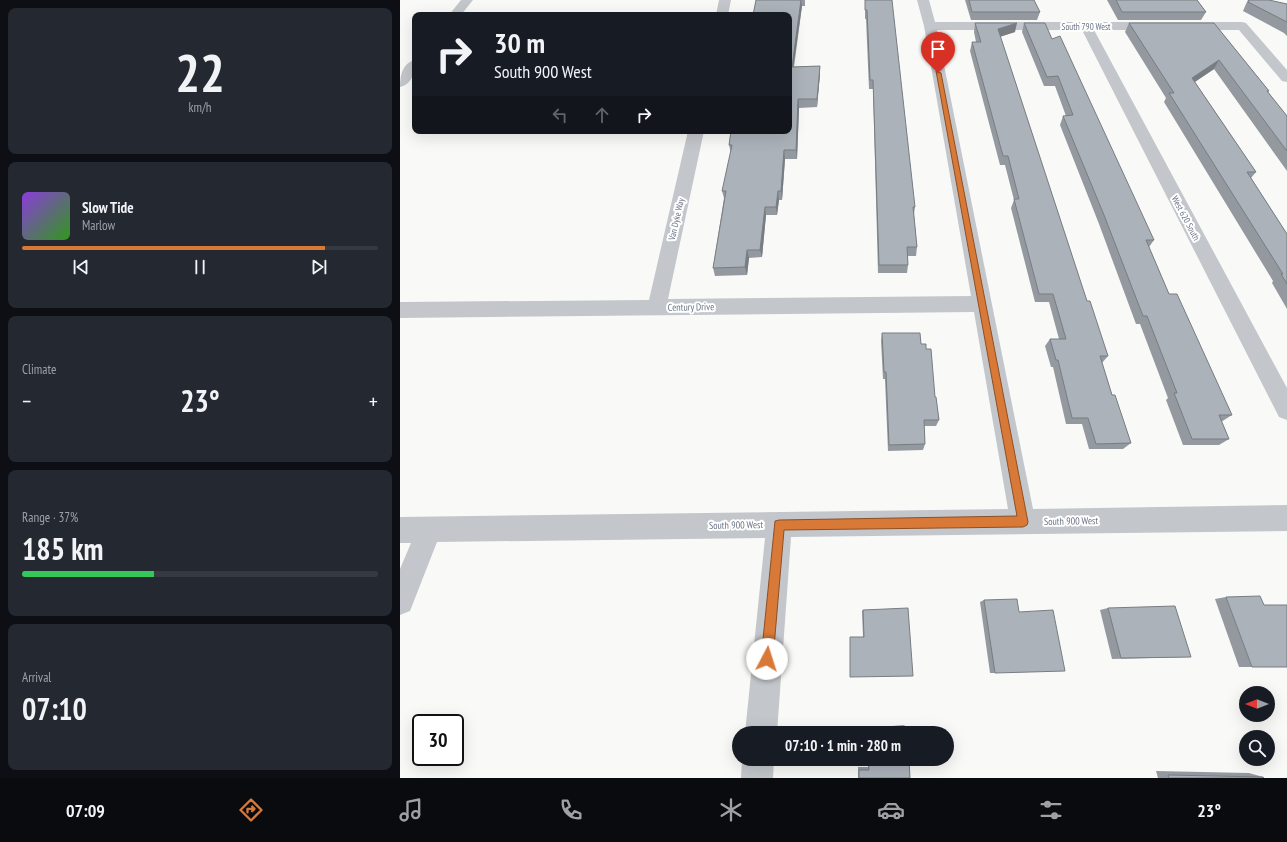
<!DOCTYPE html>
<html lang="en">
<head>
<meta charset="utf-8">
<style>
	body { margin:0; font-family:"PT Sans Narrow",sans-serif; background:#242831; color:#f1f3f6; height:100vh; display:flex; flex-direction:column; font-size:15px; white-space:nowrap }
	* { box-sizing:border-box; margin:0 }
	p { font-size:13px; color:#9ea1a6 }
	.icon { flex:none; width:22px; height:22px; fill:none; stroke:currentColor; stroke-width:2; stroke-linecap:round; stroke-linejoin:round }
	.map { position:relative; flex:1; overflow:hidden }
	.side { display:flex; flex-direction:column; gap:8px; padding:8px; background:#0d0f14; width:400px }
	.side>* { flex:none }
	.hud { position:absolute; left:12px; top:12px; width:380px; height:122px; border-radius:8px; box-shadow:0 4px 16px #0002; background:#171b24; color:#f1f3f6; overflow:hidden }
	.needle { width:26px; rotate:270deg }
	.tools { position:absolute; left:839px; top:686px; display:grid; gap:8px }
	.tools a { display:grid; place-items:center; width:36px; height:36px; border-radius:50%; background:#171b24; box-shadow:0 4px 16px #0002; font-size:20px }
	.speed { position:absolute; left:12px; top:714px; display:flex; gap:8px; font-size:20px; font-weight:700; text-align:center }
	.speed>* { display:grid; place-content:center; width:52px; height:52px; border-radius:50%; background:#171b24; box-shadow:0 4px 16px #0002; line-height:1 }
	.speed .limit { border:2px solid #111; border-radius:6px; background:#fff; color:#111 }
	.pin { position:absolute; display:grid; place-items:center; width:34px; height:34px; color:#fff; margin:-41px -17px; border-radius:50% 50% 50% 0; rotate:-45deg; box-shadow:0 0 4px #0007 }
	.pin .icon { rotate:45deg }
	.me { position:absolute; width:44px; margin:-22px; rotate:5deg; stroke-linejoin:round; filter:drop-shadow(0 0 3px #0008) }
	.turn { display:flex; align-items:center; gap:14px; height:84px; padding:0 16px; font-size:18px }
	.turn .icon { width:52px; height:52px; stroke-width:2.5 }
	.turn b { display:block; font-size:28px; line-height:34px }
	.lanes { display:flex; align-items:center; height:38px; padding:0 16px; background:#0003; justify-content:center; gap:20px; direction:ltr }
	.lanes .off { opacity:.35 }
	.big { font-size:30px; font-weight:700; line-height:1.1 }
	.side .card { flex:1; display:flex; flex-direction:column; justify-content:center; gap:6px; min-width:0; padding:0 14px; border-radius:8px; background:#242831 }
	.side .dial { align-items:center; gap:0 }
	.dial b { font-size:52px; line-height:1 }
	.song { display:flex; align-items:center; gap:12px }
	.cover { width:48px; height:48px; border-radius:6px; background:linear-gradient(135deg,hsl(270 70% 55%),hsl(110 70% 35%)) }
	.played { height:4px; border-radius:2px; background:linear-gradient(90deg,#d97938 85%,#363941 85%) }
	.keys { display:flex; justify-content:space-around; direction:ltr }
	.heat { display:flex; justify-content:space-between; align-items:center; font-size:22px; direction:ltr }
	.charge { height:6px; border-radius:3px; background:linear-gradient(90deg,#34c759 37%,#363941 0) }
	.trip { position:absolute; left:332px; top:726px; width:222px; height:40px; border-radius:20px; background:#171b24; box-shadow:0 4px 16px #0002; font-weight:700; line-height:40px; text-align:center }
	.menu { display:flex; height:64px; justify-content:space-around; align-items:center; background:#090b0e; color:#9ea1a6 }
	.menu .icon { width:28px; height:28px }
	.menu .active { color:#d97938 }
	.menu b { font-size:18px; color:#f1f3f6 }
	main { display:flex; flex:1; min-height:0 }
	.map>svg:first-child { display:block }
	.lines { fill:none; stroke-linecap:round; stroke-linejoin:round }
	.minor { fill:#c3c6ca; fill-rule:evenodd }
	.wall { fill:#9499a0 }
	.shaded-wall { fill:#787d82 }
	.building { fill:#acb2ba; stroke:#787d82 }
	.route { fill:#d97938; stroke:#8d4f24 }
	.labels { text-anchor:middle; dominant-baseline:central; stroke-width:4; stroke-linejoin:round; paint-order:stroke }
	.far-street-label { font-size:9px; fill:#6a7587; stroke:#fff }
	.street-label { font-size:10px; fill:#6a7587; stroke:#fff }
</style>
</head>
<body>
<main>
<section class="side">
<div class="card dial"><b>22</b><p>km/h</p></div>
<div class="card">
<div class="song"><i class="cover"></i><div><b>Slow Tide</b><p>Marlow</p></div></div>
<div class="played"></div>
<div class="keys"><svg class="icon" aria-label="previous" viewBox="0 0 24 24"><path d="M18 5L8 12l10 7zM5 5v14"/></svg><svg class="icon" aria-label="pause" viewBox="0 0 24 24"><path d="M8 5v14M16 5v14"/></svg><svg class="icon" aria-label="next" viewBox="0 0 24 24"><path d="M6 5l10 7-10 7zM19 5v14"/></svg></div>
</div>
<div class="card"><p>Climate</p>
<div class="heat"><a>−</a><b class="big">23°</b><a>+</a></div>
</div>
<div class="card"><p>Range · 37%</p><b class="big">185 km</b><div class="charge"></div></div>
<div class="card"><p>Arrival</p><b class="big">07:10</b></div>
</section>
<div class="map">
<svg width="887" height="778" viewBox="0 0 887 778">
	<rect width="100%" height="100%" fill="#f9f9f8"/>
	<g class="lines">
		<g class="minor">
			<path d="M 61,0 L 73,0 L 61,15 L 49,15 Z"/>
			<path d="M 319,0 L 331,0 L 328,15 L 316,15 Z"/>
			<path d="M 517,0 L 529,0 L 535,22 L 842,22 L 846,23 L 887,70 L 887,82 L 882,81 L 839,30 L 694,30 L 887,388 L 887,420 L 879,417 L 682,30 L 537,30 L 633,509 L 887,505 L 887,531 L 391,537 L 377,733 L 345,733 L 365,538 L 37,542 L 10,611 L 0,615 L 0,569 L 11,543 L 0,543 L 0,517 L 608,509 L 574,312 L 0,318 L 0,302 L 249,300 L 288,131 L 304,131 L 268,299 L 571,296 L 524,26 Z"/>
			<path d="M 15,60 C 15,71 13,84 0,87 C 0,76 2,63 15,60 Z"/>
			<path d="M 342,759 L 374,759 L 373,778 L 341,778 Z"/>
		</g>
	</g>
	<g class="wall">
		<path d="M 356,0 L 405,0 L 405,6 L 402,6 L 394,67 L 420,66 L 420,74 L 417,107 L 399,108 L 397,159 L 385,159 L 382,200 L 379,200 L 377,215 L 366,215 L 362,257 L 349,258 L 347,275 L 315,276 L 313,268 L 324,198 L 322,191 L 331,153 L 329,145 Z"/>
		<path d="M 465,0 L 515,207 L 514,214 L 517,247 L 516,256 L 508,256 L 508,265 L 507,273 L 478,273 L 473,89 L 469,89 L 466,19 L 465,19 Z"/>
		<path d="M 565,0 L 634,0 L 640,12 L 637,20 L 571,20 Z"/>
		<path d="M 707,0 L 797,0 L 806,12 L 801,20 L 718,20 Z"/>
		<path d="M 848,0 L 869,0 L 887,4 L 887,36 L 884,33 L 843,11 L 846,4 Z"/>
		<path d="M 575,23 L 615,32 L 600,37 L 687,301 L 708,356 L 702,363 L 712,395 L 731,443 L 723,449 L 689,449 L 682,424 L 666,424 L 653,367 L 651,367 L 645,346 L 650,339 L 659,339 L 649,302 L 635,302 L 611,208 L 614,200 L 605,165 L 600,165 L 570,51 L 572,42 L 576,42 L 574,32 Z"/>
		<path d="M 624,23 L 652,39 L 754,240 L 749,247 L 769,294 L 832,415 L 821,422 L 829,439 L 819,445 L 783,445 L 766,400 L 768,398 L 740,324 L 736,324 L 699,224 L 660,125 L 663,116 L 666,116 L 655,86 L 644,86 L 622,32 Z"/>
		<path d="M 729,23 L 814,23 L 869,91 L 868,92 L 887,116 L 887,171 L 814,69 L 795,82 L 856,172 L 851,178 L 887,234 L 887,309 L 872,283 L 873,281 L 764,102 L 766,98 L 725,32 Z"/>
		<path d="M 482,333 L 521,344 L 526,349 L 539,420 L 536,426 L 524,426 L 525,444 L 523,450 L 488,451 L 485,379 L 483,379 L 481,341 Z"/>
		<path d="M 826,597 L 852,667 L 839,667 L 815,599 Z"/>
		<path d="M 584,600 L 619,612 L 595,673 L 590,673 L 580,602 Z"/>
		<path d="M 708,608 L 791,657 L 712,659 L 700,610 Z"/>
		<path d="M 463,610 L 513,676 L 463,637 L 462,611 Z"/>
		<path d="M 504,725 L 506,727 L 507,733 L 467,733 L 467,728 Z"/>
		<path d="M 468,759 L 509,759 L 510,778 L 458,778 L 458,767 L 468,767 Z"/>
		<path d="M 756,771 L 849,773 L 863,777 L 864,778 L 758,778 Z"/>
	</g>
	<g class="shaded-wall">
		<path d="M 401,0 L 402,6 L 392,75 L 392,67 Z"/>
		<path d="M 617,23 L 615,32 L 595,38 L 598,29 Z"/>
		<path d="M 819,60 L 814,69 L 787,87 L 792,78 Z"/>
		<path d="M 420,66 L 420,74 L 417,107 L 417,99 Z"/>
		<path d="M 398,99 L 399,108 L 397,159 L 396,150 Z"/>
		<path d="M 384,150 L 385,159 L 382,200 L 381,191 Z"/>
		<path d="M 378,191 L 379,200 L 377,215 L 376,207 Z"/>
		<path d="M 365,207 L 366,215 L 362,257 L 360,250 Z"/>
		<path d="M 347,250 L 349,258 L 347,275 L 345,267 Z"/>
	</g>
	<g class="building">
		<path d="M 356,0 L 401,0 L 392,67 L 420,66 L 417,99 L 398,99 L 396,150 L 384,150 L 381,191 L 378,191 L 376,207 L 365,207 L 360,250 L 347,250 L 345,267 L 313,268 L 326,191 L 322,191 L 332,145 L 329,145 L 331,131 L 389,131 L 389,15 L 353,15 Z"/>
		<path d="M 465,0 L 492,0 L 515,207 L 513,207 L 517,247 L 507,247 L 508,265 L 479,265 L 473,80 L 470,80 L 467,10 L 465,10 Z"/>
		<path d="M 569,0 L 634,0 L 640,12 L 572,12 Z"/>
		<path d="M 716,0 L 797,0 L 806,12 L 722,12 Z"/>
		<path d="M 849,0 L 869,0 L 887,4 L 887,22 L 848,2 Z"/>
		<path d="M 575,23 L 617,23 L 598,29 L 687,301 L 690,301 L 708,356 L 700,356 L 712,395 L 715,395 L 731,443 L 696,444 L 688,418 L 672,418 L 658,360 L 656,360 L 650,339 L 666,339 L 653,294 L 639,294 L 614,199 L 619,199 L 608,156 L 603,156 L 572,42 L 581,42 Z"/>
		<path d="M 624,23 L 645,23 L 652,39 L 660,36 L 754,240 L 746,240 L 769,294 L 777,294 L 832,415 L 819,415 L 829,439 L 792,439 L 774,393 L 777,393 L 747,316 L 743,316 L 704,215 L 663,116 L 673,115 L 658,76 L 647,77 Z"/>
		<path d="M 729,23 L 814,23 L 869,91 L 867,91 L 887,116 L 887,151 L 819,60 L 792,78 L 856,172 L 847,172 L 887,234 L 887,284 L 881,274 L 883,274 L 769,93 L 774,93 Z"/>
		<path d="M 482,333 L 520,333 L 521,344 L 526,344 L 526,349 L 531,349 L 535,397 L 536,397 L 539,420 L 524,420 L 525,444 L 489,445 L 486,372 L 484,372 Z"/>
		<path d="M 860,596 L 864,605 L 887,605 L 887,667 L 852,667 L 826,597 Z"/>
		<path d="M 617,599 L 619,612 L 653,610 L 665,671 L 595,673 L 584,600 Z"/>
		<path d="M 775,606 L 791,657 L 721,658 L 708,608 Z"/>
		<path d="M 508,608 L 513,676 L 450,677 L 450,637 L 464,637 L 463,610 Z"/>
		<path d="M 506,727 L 507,733 L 467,733 L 467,730 Z"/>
		<path d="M 468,759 L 509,759 L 510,778 L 459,778 L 459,770 L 469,770 Z"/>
		<path d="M 768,775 L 863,777 L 864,778 L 769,778 Z"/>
	</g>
	<path class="route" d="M 536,71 L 541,73 L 628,522 L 627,525 L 623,527 L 384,530 L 373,659 L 372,663 L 367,665 L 363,663 L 361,659 L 375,521 L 379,520 L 617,516 Z"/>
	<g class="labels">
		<g class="far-street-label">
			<text x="686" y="26">South 790 West</text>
			<text transform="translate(786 218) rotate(62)">West 620 South</text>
			<text transform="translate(276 219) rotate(-77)">Van Dyke Way</text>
		</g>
		<g class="street-label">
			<text transform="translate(291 307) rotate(-1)">Century Drive</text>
			<text transform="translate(671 521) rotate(-1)">South 900 West</text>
			<text transform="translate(336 525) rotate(-1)">South 900 West</text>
		</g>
	</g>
</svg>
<div class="tools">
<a><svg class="needle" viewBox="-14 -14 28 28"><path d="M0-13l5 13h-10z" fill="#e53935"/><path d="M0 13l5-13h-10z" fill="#9ea1a6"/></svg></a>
<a><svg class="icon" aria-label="search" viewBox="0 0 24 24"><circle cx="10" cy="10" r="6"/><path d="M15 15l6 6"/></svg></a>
</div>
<div class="speed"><div class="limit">30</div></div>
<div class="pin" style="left:538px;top:73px;background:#d93025"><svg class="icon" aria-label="arrive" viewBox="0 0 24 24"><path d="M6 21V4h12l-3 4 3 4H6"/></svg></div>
<svg class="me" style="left:367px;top:659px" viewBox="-20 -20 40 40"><circle r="19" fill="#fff"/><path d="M0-13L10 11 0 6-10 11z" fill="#d97938"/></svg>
<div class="trip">07:10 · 1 min · 280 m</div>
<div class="hud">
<div class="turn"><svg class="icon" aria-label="right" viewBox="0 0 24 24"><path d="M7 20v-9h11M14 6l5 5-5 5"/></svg><div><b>30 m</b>South 900 West</div></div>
<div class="lanes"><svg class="icon off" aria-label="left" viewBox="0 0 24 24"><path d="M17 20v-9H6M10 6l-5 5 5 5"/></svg><svg class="icon off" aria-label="ahead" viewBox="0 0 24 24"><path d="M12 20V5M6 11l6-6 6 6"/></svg><svg class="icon" aria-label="right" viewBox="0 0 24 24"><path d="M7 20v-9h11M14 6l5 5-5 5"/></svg></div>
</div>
</div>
</main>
<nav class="menu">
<b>07:09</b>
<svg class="icon active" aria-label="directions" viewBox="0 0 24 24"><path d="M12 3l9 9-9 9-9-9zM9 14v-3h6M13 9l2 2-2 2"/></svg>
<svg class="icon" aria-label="music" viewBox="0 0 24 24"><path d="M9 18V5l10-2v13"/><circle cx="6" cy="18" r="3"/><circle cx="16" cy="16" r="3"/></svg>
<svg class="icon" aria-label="phone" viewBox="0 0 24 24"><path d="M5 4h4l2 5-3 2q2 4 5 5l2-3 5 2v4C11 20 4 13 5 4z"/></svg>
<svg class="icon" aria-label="climate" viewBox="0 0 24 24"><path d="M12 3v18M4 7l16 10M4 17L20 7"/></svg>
<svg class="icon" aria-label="car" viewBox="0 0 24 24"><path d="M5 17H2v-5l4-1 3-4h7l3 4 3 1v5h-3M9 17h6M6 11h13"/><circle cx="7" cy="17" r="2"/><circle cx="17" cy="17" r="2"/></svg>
<svg class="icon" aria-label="filters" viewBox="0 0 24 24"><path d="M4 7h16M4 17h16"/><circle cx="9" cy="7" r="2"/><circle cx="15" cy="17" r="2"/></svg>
<b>23°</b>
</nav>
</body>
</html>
